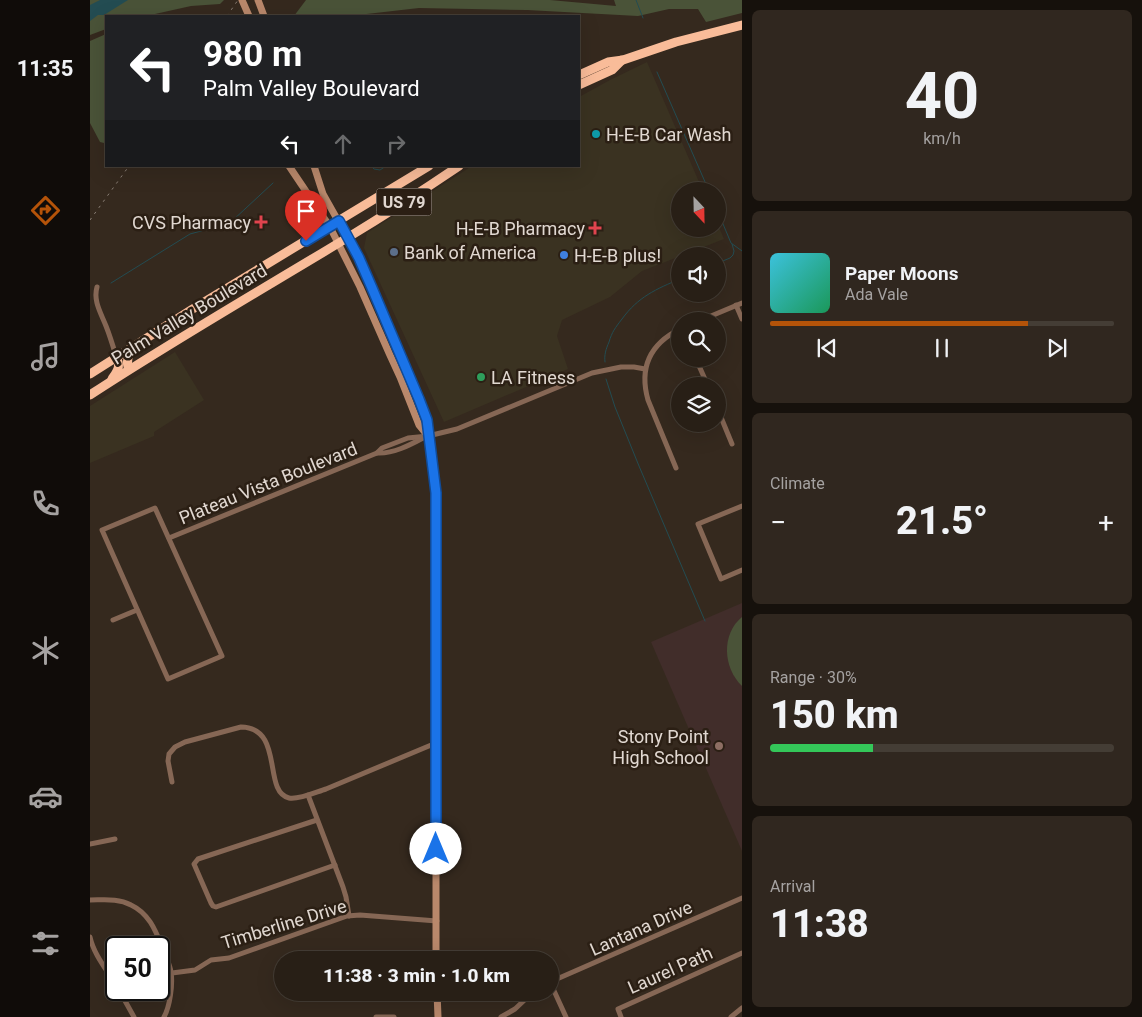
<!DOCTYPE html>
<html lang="en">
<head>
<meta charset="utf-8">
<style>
	body { margin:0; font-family:Roboto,sans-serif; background:#30271f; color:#f1f3f6; height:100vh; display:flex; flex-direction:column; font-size:19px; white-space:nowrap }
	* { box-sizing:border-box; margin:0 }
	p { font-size:16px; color:#a5a2a1 }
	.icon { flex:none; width:28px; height:28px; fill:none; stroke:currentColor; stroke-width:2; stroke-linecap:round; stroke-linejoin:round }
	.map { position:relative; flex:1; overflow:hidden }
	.details { display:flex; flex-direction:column; gap:10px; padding:10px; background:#16110c; width:400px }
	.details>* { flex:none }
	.hud { position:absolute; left:15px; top:15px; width:475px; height:152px; border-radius:0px; box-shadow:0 5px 20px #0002,0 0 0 1px #443d35; background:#202124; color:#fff; overflow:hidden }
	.needle { width:32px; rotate:158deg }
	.fabs { position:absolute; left:581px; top:182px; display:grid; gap:10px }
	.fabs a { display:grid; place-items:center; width:55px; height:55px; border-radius:50%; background:#281f16; box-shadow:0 5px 20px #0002,0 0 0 1px #443d35; font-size:25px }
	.speed { position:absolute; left:15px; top:936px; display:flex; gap:10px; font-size:25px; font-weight:700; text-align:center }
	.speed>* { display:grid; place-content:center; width:65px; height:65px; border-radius:50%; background:#281f16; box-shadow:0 5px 20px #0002,0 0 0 1px #443d35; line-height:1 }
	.speed .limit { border:2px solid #111; border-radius:8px; background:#fff; color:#111 }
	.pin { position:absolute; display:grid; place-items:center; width:42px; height:42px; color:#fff; margin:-51px -21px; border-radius:50% 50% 50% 0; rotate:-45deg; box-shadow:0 0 5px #0007 }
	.pin .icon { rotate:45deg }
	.me { position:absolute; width:55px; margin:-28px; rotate:0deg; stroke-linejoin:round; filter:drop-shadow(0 0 4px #0008) }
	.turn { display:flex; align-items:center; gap:18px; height:105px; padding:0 15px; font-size:22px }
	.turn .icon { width:65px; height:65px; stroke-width:2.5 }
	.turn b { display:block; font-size:35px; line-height:42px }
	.lanes { display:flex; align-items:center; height:48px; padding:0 15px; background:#0003; justify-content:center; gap:25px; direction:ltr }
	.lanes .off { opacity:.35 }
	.big { font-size:38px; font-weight:800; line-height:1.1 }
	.details .card { flex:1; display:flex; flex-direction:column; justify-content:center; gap:8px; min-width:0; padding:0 18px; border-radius:8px; background:#30271f }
	.details .dial { align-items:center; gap:0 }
	.dial b { font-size:65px; line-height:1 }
	.song { display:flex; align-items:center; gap:15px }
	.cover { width:60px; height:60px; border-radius:8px; background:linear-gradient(135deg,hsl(190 70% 55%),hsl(150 70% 35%)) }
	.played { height:5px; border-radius:2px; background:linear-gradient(90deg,#b45309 75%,#443d35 75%) }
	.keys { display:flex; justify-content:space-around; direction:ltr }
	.heat { display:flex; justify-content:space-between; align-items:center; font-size:28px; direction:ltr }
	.charge { height:8px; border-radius:4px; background:linear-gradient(90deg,#34c759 30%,#443d35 0) }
	.trip { position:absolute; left:184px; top:951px; width:285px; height:50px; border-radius:25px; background:#281f16; box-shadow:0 5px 20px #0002,0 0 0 1px #443d35; font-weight:800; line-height:50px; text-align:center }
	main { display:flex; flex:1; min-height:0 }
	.tabs { display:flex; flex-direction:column; width:90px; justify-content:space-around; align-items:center; background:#100c09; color:#a5a2a1 }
	.tabs .icon { width:35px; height:35px }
	.tabs .selected { color:#b45309 }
	.tabs b { font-size:22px; color:#f1f3f6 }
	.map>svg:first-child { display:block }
	.commercial { fill:#3a3221 }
	.education { fill:#412d2a }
	.green { fill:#4a5338 }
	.water { fill:#234c52 }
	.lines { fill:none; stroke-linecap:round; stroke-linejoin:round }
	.stream { stroke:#234c52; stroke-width:1 }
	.street { stroke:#866755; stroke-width:5 }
	.secondary { stroke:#b9886b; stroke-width:7 }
	.highway { stroke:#f9bc99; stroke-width:9 }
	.rail { stroke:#8b8077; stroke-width:1; stroke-dasharray:2.5 5; stroke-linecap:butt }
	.route-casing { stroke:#114b97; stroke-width:12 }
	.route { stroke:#1a73e8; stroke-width:9 }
	.culture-dot { fill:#0f9aa8; stroke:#2b1f14; stroke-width:2 }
	.health-dot { fill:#e0444e; stroke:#2b1f14; stroke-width:2 }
	.service-dot { fill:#5c6f8a; stroke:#2b1f14; stroke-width:2 }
	.shop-dot { fill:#3f7fe0; stroke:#2b1f14; stroke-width:2 }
	.leisure-dot { fill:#2e9e5b; stroke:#2b1f14; stroke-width:2 }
	.education-dot { fill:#8d6e63; stroke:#2b1f14; stroke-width:2 }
	.labels { text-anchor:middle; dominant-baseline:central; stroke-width:5; stroke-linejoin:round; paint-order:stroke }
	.shield { fill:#2b1f14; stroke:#aaa098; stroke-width:1 }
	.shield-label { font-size:16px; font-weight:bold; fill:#e1d8d1 }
	.poi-label { font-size:18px; fill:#e1d8d1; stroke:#2b1f14; text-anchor:start }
	.street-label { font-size:18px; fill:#e1d8d1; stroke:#2b1f14 }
</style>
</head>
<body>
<main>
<nav class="tabs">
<b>11:35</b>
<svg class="icon selected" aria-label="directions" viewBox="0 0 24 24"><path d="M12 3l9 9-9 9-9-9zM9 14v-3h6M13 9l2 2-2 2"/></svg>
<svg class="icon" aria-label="music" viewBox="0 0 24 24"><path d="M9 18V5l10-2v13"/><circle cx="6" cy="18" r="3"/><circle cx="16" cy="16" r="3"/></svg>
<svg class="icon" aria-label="phone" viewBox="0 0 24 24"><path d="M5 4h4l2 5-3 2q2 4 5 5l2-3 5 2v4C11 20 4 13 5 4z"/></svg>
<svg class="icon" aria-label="climate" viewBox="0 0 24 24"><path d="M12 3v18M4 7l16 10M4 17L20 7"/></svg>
<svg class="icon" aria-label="car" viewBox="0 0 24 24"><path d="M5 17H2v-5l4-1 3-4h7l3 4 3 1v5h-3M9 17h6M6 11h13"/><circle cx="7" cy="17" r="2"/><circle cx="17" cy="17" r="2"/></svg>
<svg class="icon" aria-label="filters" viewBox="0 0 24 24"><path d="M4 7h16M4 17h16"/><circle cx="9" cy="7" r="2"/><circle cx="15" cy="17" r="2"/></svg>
</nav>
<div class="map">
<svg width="652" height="1017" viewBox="0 0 652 1017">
	<rect width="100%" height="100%" fill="#35291e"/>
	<g class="commercial">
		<path d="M 557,62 L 613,191 L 590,191 L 590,229 L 628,229 L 628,225 L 634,239 L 552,271 L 520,297 L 472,320 L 467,336 L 478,369 L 354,422 L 274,248 L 277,233 L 382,166 L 489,166 L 489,97 L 520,80 Z"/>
		<path d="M 85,352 L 114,400 L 64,432 L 64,436 L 0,463 L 0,406 Z"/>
	</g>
	<path class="education" d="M 652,603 L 652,851 L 561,642 Z"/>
	<g class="green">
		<path d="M 0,0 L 134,0 L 130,4 L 101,6 L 56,16 L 16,16 L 16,29 L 0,35 Z"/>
		<path d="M 216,0 L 460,0 L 526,6 L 524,0 L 652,0 L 652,13 L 616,22 L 608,9 L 579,9 L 548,16 L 437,10 L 329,8 L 259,16 L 204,16 Z"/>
		<path d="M 16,34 L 16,141 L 14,143 L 10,142 L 0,123 L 0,41 Z"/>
		<path d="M 652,617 L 652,686 C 633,668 631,634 652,617 Z"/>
	</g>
	<path class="water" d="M 10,0 L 38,0 L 14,15 L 8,15 L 0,21 L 0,5 Z"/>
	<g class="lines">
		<g class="stream">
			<path d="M 546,0 L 553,18"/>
			<path d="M 567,72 L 619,191"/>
			<path d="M 281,166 L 284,169 L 290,170 L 296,166"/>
			<path d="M 628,212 L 641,243 L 652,251"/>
			<path d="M 142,221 L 183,183"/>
			<path d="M 628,263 L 640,258 L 643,255 L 644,251 L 642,244"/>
			<path d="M 21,283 L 100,234 L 137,224"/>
			<path d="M 515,362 C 514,355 516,349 519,342 C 522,332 525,328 532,319 C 548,297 566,289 590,279"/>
			<path d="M 516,379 L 525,407 L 549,466 L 615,621"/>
		</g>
		<g class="street">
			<path d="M 7,287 C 3,301 11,313 16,326 C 20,336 23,346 26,356"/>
			<path d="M 646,305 L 652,319"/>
			<path d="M 609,321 L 652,303"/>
			<path d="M 606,359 L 618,386"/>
			<path d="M 628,410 L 642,444"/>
			<path d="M 287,453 C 303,454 320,445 333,438"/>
			<path d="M 586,468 L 558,400 C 549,368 560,344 590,329"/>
			<path d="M 652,506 L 608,524 L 631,579 L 652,570"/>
			<path d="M 65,508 L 132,656 L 78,679 L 12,530 Z"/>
			<path d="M 79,538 L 287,453 L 292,448 L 318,438 L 338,436 L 367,429 L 502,373 L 531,367 L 544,367 L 555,369"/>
			<path d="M 23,620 L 47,610"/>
			<path d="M 82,782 L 78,761 L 79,754 L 85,747 L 95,742 L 151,727 C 195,728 172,792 199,798 C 209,800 226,792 236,789 L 346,743"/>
			<path d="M 218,795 L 253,887 L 256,897 L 259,916"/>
			<path d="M 227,820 L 108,859 L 104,864 L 121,903 L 123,906 L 126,907 L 245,865"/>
			<path d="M 0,844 L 25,839"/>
			<path d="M 0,900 C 14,900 28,898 41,905 C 60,914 66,932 74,951 C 76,957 80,965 81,972 C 83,984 80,1006 74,1017"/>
			<path d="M 0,937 C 4,955 17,970 26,985"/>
			<path d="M 82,973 L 105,970 L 121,960 L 139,958 L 257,916 L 270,915 L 347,921"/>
			<path d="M 460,982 L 652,898"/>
			<path d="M 460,982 L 476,1017"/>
			<path d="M 29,990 L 44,1017"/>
			<path d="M 286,1017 L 304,1017"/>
			<path d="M 411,1017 L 425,1009 L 443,992"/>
			<path d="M 531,1017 L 528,1009 L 652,953"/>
			<path d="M 641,1017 L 652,1008"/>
		</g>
		<g class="secondary">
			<path d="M 152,0 L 159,16"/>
			<path d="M 168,0 L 174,16"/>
			<path d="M 199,166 L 240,227 L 270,287 L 299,353 L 310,377 L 329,425 L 338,436"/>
			<path d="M 224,166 L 233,194 L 269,258 L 329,399 L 337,420 L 346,493 L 346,960"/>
			<path d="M 347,992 L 348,1017"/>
		</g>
		<g class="highway">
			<path d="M 489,75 L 518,62 L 533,60 L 586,42 L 652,25"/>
			<path d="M 489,85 L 522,70 L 532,60"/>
			<path d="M 39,369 C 35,361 39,353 44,346"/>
			<path d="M 0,374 L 101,310 L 339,166"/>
			<path d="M 22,379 C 28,370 31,367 26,356"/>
			<path d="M 0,395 C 84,340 171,290 257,238 C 295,215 332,191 369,166"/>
		</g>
		<g class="rail">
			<path d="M 137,16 L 148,0"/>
			<path d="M 0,220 L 39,166"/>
		</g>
	</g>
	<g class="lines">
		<g class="route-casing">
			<path id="route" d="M 216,241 L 249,221 L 269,258 L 282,288 L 329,399 L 337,420 L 346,493 L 346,849"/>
		</g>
		<use href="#route" class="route"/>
	</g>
	<circle class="culture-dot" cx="506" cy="134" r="5"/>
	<g class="health-dot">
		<path d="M168.5 214.5h5v5h5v5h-5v5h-5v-5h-5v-5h5z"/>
		<path d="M502.5 220.5h5v5h5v5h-5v5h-5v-5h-5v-5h5z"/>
	</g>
	<circle class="service-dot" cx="304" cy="252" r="5"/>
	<circle class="shop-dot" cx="474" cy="255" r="5"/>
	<circle class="leisure-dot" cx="391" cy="377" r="5"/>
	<circle class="education-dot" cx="629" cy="746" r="5"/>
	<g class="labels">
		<rect class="shield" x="286.5" y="188.5" width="55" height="27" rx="4"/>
		<g class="shield-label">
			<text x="314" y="202">US 79</text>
		</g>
		<g class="poi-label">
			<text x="516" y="134">H-E-B Car Wash</text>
			<text x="161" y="222" text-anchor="end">CVS Pharmacy</text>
			<text x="495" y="228" text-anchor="end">H-E-B Pharmacy</text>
			<text x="314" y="252">Bank of America</text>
			<text x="484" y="255">H-E-B plus!</text>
			<text x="401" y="377">LA Fitness</text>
			<text x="619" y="736" text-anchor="end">Stony Point<tspan x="619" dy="21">High School</tspan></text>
		</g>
		<g class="street-label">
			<text transform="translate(99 314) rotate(-31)">Palm Valley Boulevard</text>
			<text transform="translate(178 483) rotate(-22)">Plateau Vista Boulevard</text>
			<text transform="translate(194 924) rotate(-17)">Timberline Drive</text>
			<text transform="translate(551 928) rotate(-24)">Lantana Drive</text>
			<text transform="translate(580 970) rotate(-24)">Laurel Path</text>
		</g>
	</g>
</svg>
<div class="fabs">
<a><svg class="needle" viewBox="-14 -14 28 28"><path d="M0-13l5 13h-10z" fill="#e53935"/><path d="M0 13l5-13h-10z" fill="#a5a2a1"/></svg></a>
<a><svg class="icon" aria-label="sound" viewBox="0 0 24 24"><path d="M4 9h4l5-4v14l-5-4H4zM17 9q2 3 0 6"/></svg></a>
<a><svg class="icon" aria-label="search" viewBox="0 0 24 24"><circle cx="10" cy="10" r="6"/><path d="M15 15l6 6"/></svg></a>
<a><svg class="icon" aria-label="layers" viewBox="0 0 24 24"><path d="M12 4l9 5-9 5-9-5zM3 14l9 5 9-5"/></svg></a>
</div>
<div class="speed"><div class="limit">50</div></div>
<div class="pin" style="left:216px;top:241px;background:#d93025"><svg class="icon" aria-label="arrive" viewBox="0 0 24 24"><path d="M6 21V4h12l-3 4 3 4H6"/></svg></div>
<svg class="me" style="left:346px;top:849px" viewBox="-20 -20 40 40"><circle r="19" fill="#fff"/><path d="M0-13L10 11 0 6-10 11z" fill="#1a73e8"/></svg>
<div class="trip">11:38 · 3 min · 1.0 km</div>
<div class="hud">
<div class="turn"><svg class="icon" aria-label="left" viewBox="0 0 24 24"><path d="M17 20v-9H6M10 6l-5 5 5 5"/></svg><div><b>980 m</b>Palm Valley Boulevard</div></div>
<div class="lanes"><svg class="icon" aria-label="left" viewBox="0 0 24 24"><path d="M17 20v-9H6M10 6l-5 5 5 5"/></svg><svg class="icon off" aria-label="ahead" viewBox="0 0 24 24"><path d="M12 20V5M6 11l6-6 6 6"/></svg><svg class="icon off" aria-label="right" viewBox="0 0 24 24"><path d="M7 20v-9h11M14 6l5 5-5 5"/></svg></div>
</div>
</div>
<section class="details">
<div class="card dial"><b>40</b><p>km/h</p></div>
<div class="card">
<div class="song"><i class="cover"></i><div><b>Paper Moons</b><p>Ada Vale</p></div></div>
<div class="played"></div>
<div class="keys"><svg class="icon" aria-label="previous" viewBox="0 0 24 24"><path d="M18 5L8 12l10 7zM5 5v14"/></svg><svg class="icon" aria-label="pause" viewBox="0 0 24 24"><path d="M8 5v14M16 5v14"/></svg><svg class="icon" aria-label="next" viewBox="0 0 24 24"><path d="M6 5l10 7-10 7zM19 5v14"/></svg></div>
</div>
<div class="card"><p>Climate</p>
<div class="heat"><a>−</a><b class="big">21.5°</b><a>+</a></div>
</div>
<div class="card"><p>Range · 30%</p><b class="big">150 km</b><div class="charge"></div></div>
<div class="card"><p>Arrival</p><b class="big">11:38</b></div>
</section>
</main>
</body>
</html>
